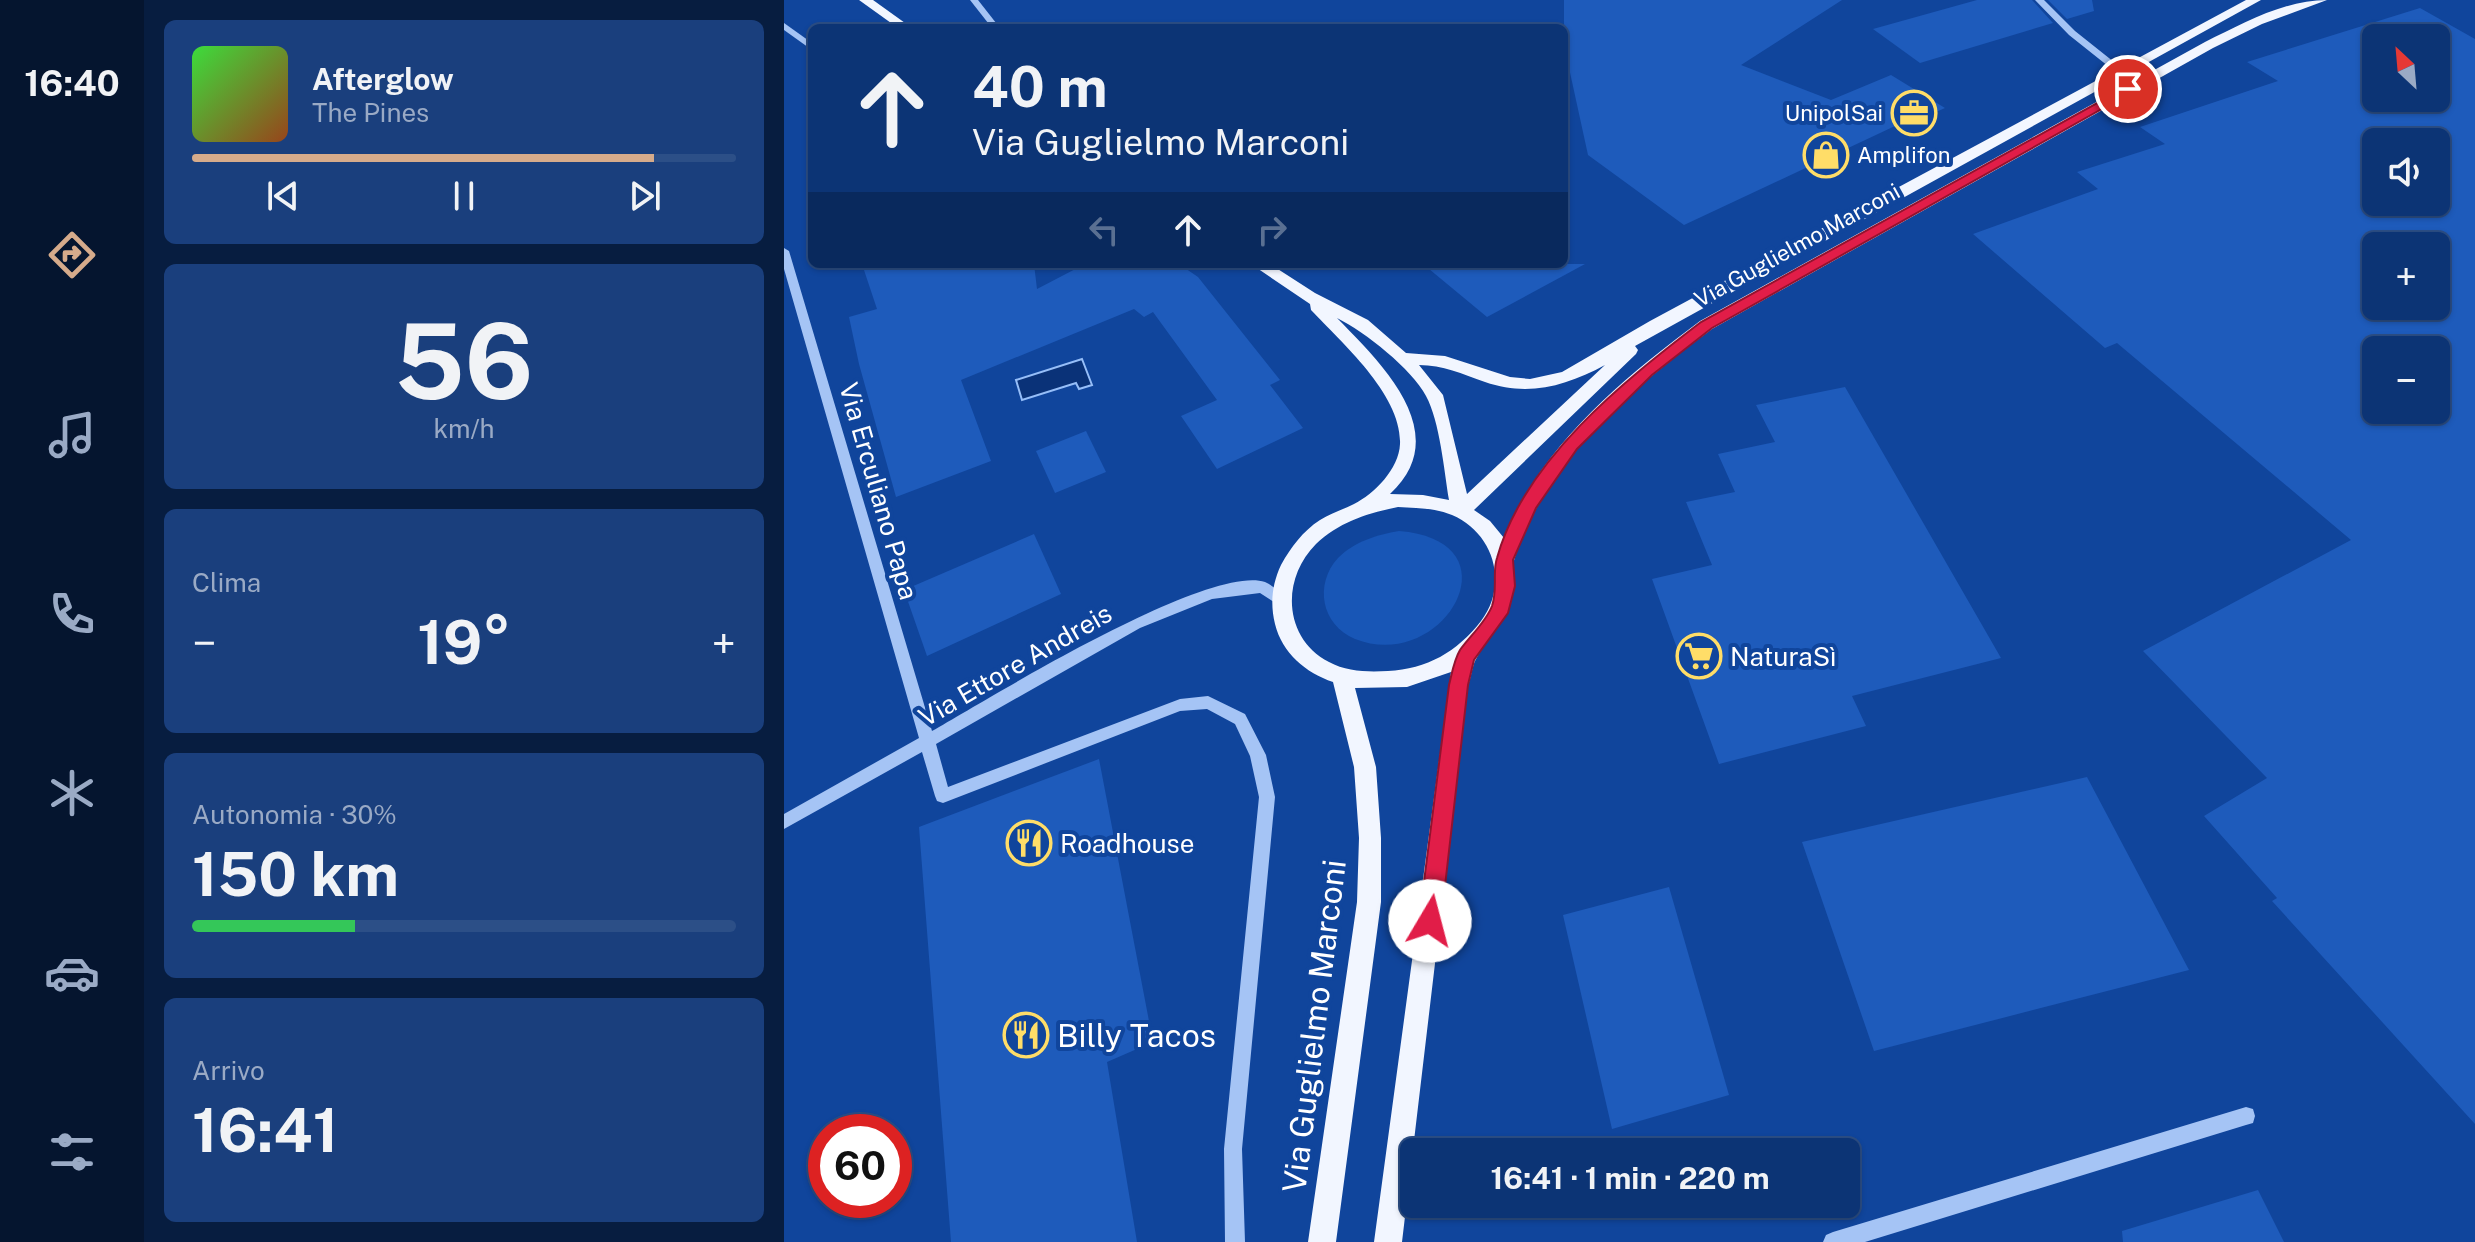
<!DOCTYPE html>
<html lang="it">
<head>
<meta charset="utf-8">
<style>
	body { margin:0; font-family:"Public Sans",sans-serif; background:#1a3f7d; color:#f1f3f6; height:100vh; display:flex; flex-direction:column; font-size:30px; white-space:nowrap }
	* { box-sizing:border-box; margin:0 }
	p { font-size:26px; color:#9aaac5 }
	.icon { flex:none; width:44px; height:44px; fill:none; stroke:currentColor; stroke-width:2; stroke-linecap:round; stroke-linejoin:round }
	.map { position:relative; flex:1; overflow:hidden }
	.sheet { display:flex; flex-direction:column; gap:20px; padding:20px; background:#071d40; width:640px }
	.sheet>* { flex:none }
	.guide { position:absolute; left:24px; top:24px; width:760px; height:244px; border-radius:12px; box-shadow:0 2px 6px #0004,0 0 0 2px #2c4f87; background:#0c3475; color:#f1f3f6; overflow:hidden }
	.needle { width:52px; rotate:334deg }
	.controls { position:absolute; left:1578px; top:24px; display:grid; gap:16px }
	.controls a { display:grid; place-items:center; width:88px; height:88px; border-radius:12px; background:#0c3475; box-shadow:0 2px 6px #0004,0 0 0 2px #2c4f87; font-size:40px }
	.speed { position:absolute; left:24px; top:1114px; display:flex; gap:16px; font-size:40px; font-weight:700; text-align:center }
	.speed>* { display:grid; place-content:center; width:104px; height:104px; border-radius:50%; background:#0c3475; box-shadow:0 2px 6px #0004,0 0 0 2px #2c4f87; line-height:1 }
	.speed .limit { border:12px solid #d22; background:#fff; color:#111 }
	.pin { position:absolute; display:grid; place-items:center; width:68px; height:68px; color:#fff; margin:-34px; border:4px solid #fff; border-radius:50%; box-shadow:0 2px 8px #0007 }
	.me { position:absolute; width:88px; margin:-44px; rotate:8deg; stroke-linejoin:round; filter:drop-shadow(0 0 6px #0008) }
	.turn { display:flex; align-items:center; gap:28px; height:168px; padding:0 32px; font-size:36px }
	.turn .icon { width:104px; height:104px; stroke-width:2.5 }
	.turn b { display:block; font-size:56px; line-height:68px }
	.lanes { display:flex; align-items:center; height:76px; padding:0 32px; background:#0003; justify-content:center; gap:40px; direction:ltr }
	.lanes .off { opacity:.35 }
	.big { font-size:60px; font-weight:700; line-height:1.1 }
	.sheet .widget { flex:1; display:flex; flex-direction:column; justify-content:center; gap:12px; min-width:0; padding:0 28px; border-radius:12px; background:#1a3f7d }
	.sheet .dial { align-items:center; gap:0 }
	.dial b { font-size:104px; line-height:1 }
	.song { display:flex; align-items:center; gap:24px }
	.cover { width:96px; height:96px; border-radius:12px; background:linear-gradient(135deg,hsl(120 70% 55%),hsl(20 70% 35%)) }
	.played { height:8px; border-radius:4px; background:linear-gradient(90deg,#d6ab8b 85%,#2c4f87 85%) }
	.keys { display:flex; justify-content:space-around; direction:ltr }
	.heat { display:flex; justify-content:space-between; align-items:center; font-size:44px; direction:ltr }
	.charge { height:12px; border-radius:6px; background:linear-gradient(90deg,#34c759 30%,#2c4f87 0) }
	.trip { position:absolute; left:616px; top:1138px; width:460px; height:80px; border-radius:12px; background:#0c3475; box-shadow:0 2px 6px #0004,0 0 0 2px #2c4f87; font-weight:700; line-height:80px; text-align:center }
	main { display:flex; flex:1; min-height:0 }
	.dock { display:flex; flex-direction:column; width:144px; justify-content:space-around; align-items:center; background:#05152f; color:#9aaac5 }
	.dock .icon { width:56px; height:56px }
	.dock .active { color:#d6ab8b }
	.dock b { font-size:36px; color:#f1f3f6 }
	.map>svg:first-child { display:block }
	.green { fill:#1856b6 }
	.water { fill:#0a3278; stroke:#96bef8; stroke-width:2 }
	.building { fill:#1e5bbb; fill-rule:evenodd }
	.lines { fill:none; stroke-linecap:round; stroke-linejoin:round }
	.minor { fill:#a5c4f5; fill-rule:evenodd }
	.major { fill:#f2f6ff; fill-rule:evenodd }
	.route { fill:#e11d48; stroke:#92132f; stroke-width:2 }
	.labels { text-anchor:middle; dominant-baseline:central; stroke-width:8; stroke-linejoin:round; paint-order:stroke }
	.far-poi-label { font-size:22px; fill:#fff; stroke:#10459c; text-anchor:end }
	.far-street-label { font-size:22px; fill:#fff; stroke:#10459c }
	.street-label { font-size:26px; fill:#fff; stroke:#10459c }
	.poi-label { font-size:26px; fill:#fff; stroke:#10459c; text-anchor:start }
	.near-street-label { font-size:32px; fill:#fff; stroke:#10459c }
	.near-poi-label { font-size:32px; fill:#fff; stroke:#10459c; text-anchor:start }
</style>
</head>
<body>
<main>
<nav class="dock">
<b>16:40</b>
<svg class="icon active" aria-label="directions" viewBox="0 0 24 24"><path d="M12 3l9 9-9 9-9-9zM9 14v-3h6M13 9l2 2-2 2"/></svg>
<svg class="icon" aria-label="music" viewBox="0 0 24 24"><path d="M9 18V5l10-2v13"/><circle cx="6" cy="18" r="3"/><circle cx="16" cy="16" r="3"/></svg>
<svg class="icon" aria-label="phone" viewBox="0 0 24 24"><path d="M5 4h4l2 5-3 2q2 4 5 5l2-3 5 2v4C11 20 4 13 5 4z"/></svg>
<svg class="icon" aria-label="climate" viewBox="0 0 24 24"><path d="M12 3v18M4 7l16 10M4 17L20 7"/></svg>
<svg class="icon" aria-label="car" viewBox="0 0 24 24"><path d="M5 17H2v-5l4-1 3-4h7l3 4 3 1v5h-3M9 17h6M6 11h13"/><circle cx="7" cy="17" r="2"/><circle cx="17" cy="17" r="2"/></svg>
<svg class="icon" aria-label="filters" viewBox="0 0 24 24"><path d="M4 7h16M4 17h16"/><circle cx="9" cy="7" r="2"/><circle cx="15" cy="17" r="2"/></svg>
</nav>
<section class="sheet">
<div class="widget">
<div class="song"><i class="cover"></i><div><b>Afterglow</b><p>The Pines</p></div></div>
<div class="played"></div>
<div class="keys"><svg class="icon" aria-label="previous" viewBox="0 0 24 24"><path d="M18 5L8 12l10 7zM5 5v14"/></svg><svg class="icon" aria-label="pause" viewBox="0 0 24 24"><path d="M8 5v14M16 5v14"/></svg><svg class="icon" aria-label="next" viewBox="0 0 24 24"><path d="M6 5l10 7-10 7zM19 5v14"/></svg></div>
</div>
<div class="widget dial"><b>56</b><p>km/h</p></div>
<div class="widget"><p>Clima</p>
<div class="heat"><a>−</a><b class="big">19°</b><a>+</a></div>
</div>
<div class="widget"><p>Autonomia · 30%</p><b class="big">150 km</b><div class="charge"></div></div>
<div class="widget"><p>Arrivo</p><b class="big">16:41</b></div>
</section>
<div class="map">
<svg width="1691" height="1242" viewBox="0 0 1691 1242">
	<rect width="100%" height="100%" fill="#10459c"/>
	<path class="green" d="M 615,531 C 737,541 659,674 571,639 C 537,625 530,584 554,558 C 571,541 593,535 615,531 Z"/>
	<path class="water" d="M 298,359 L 308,385 L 295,389 L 292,383 L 238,400 L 232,380 Z"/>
	<g class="building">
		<path d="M 780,0 L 1058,0 L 957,65 L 1047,100 L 1107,75 L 1161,108 L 1114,129 L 1111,126 L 900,225 L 804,155 L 780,45 Z"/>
		<path d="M 1193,0 L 1248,0 L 1269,23 L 1136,63 L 1089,29 Z"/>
		<path d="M 1264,0 L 1308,0 L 1310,11 L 1283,19 Z"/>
		<path d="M 1636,8 L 1691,39 L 1691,1124 L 1488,901 L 1493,898 L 1420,816 L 1483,778 L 1359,651 L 1567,540 L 1333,343 L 1321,348 L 1189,234 L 1314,189 L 1293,172 L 1381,144 L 1356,127 L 1494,81 L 1463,62 ZM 1592,38 L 1652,38 L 1652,98 L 1592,98 ZM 1592,142 L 1652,142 L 1652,202 L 1592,202 ZM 1592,246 L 1652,246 L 1652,306 L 1592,306 ZM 1592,350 L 1652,350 L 1652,410 L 1592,410 Z"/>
		<path d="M 78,264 L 250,264 L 253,289 L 301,264 L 395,264 L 414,277 L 496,380 L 486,385 L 519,428 L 433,469 L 397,416 L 433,400 L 369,312 L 360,317 L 350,309 L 177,380 L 207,461 L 112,497 L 75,364 L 65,317 L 93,309 Z"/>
		<path d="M 639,264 L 801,264 L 703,317 Z"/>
		<path d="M 1061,387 L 1217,658 L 1068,696 L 1082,726 L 935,764 L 868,579 L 928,565 L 902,502 L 951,492 L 934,454 L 991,442 L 972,405 Z"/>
		<path d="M 302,431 L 322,472 L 271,493 L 252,451 Z"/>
		<path d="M 250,534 L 277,594 L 143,656 L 120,590 Z"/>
		<path d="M 315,759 L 369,1042 L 323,1062 L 353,1242 L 167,1242 L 135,827 Z"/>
		<path d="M 1303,777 L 1405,970 L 1090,1051 L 1018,842 Z"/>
		<path d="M 885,887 L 945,1095 L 828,1129 L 779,915 Z"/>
		<path d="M 1474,1190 L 1500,1242 L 1339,1242 L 1338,1231 Z"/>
	</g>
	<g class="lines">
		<g class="minor">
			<path d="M 186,0 L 194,0 L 216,28 L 208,28 Z"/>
			<path d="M 1251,0 L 1260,0 L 1291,31 L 1340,70 L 1340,74 L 1334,74 L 1285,35 Z"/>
			<path d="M 0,23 L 28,43 L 28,50 L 0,30 Z"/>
			<path d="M 0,248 L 5,251 L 148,731 C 206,698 423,564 481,582 C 488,585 495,592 501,596 L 503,600 L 501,604 L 496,606 L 476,593 L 428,599 L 356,628 L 152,744 L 164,787 L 396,699 L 424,696 L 461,714 L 482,755 L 491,797 L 458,1149 L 461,1242 L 441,1242 L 440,1149 L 475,797 L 466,756 L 451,724 L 423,709 L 396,711 L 159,803 L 153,801 L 151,796 L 138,752 L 0,829 L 0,814 L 135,738 L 0,269 Z"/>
			<path d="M 1462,1107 L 1469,1109 L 1471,1116 L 1469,1123 L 1462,1125 L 1081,1242 L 1039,1242 L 1042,1235 L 1049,1232 Z"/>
		</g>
		<g class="major">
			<path d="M 75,0 L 89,0 L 128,28 L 114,28 Z"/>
			<path d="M 1462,0 L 1477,0 L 851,346 L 854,350 L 852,354 L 690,510 L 706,521 L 720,538 C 758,445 837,380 916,321 L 1421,42 C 1458,24 1500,0 1543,0 L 1478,24 L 1429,48 L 928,329 C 847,389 764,458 731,557 C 726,571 732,589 726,604 C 717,626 701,641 691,661 C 688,668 687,678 684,685 L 618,1242 L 590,1242 L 667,672 L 623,687 L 571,688 L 592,767 L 597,838 L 597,902 L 552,1242 L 524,1242 L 573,902 L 575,838 L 570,767 L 549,682 C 522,673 498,653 491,624 C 486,604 488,584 497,565 C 507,547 519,531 536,520 C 547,513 558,510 570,504 C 590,494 615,469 616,444 C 618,395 558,343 527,310 L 526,304 L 467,264 L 486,264 L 531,293 L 584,320 L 622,353 L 661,356 L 726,377 L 746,379 L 778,372 L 866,321 ZM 553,318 C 581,332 628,369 642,396 C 656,422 660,470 665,500 L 639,495 L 606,494 C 671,434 598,364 553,318 ZM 635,365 C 659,365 678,374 701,382 C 744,397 782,386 821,365 L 683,494 L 659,395 ZM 614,507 C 632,508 651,508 668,515 C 710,533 725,584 697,621 C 673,652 643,669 604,671 C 585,672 563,672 545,662 C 499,638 497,579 532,544 C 555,522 584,513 614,507 Z"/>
		</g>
	</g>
	<path class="route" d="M 1344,86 L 1350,89 L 1348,92 L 928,328 L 868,375 L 793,449 L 752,508 L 729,560 L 731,586 L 724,613 L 690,660 L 684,685 L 657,921 L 653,929 L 646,932 L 638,929 L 635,921 L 665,685 C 668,673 670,660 676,650 C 686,636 702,622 708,606 C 714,588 708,573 713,558 C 740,460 840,381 917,322 Z"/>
	<defs>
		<g id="office-ring" transform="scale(2.3)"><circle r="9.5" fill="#10459c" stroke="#ffdd68" stroke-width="1.5"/><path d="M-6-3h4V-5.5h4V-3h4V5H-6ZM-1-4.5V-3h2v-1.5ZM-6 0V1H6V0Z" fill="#ffdd68"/></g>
		<g id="shop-ring" transform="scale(2.3)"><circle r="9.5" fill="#10459c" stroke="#ffdd68" stroke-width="1.5"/><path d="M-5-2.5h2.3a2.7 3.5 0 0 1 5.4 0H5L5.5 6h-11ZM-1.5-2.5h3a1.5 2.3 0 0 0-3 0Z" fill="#ffdd68"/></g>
		<g id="supermarket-ring" transform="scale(2.3)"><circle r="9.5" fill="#10459c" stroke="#ffdd68" stroke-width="1.5"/><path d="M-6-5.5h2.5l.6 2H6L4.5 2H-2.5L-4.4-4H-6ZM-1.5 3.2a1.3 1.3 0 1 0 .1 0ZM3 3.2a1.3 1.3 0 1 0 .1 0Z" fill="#ffdd68"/></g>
		<g id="restaurant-ring" transform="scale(2.3)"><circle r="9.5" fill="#10459c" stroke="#ffdd68" stroke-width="1.5"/><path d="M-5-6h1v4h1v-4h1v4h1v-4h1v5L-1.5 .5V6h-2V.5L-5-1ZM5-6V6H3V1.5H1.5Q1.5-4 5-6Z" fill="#ffdd68"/></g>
	</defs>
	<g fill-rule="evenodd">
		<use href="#office-ring" x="1130" y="113"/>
		<use href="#shop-ring" x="1042" y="155"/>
		<use href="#supermarket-ring" x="915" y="656"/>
		<use href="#restaurant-ring" x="245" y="843"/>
		<use href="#restaurant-ring" x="242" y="1035"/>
	</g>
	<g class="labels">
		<g class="far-poi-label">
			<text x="1099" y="113">UnipolSai</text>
			<text x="1073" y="155" text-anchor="start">Amplifon</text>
		</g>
		<g class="far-street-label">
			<text transform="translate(1013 245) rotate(-29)">Via Guglielmo Marconi</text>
		</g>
		<g class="street-label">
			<text transform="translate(95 491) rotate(74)">Via Erculiano Papa</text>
			<text transform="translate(231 665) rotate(-30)">Via Ettore Andreis</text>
		</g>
		<g class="poi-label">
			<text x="946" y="656">NaturaSì</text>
			<text x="276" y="843">Roadhouse</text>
		</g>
		<g class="near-street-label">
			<text transform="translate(530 1026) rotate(-83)">Via Guglielmo Marconi</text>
		</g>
		<g class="near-poi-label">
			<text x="273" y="1035">Billy Tacos</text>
		</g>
	</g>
</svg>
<div class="controls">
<a><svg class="needle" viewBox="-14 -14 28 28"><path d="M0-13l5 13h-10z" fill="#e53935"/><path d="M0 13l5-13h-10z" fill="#9aaac5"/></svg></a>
<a><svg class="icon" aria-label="sound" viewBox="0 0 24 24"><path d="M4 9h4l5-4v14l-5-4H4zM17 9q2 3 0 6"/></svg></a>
<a>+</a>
<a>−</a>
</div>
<div class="speed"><div class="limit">60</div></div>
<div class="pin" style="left:1344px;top:89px;background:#d93025"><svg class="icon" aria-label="arrive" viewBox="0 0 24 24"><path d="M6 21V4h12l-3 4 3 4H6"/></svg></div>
<svg class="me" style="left:646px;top:921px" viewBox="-20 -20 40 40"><circle r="19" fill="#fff"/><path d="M0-13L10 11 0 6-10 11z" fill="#e11d48"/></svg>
<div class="trip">16:41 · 1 min · 220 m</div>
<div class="guide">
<div class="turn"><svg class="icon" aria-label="ahead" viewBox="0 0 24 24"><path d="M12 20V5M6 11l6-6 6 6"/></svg><div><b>40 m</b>Via Guglielmo Marconi</div></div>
<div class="lanes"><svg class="icon off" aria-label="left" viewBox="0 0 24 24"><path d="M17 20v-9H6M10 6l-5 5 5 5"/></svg><svg class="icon" aria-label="ahead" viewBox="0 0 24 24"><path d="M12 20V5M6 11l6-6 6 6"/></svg><svg class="icon off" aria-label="right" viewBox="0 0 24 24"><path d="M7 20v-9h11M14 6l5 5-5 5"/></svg></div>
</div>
</div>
</main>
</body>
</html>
